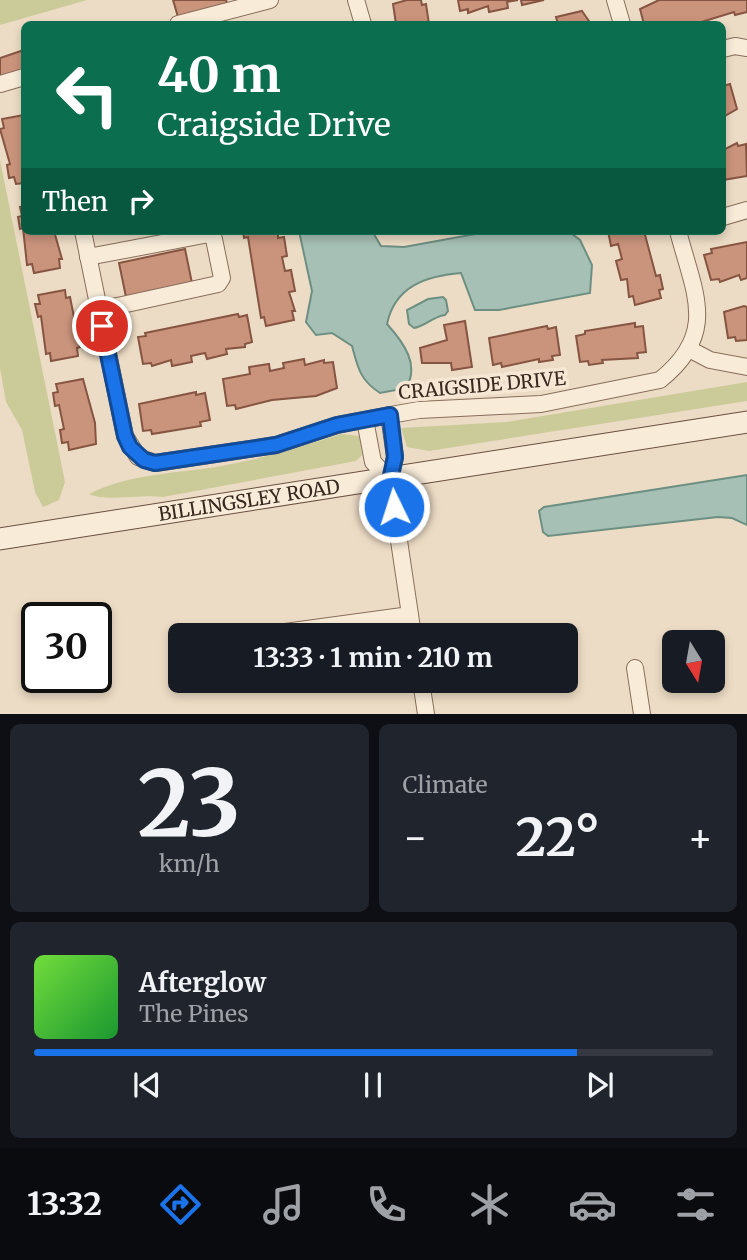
<!DOCTYPE html>
<html lang="en">
<head>
<meta charset="utf-8">
<style>
	body { margin:0; font-family:Merriweather,serif; background:#20242c; color:#f1f3f6; height:100vh; display:flex; flex-direction:column; font-size:26px; white-space:nowrap }
	* { box-sizing:border-box; margin:0 }
	p { font-size:23px; color:#9ea1a6 }
	.icon { flex:none; width:38px; height:38px; fill:none; stroke:currentColor; stroke-width:2; stroke-linecap:round; stroke-linejoin:round }
	.map { position:relative; height:714px; overflow:hidden }
	.side { display:flex; flex-direction:column; gap:10px; padding:10px; background:#0d0f14; flex:1 }
	.side>* { flex:none }
	.banner { position:absolute; left:21px; top:21px; width:705px; height:214px; border-radius:10px; box-shadow:0 4px 10px #0003; background:#0b6e4f; color:#fff; overflow:hidden }
	.needle { width:46px; rotate:169deg }
	.buttons { position:absolute; left:662px; top:630px; display:grid; gap:14px }
	.buttons a { display:grid; place-items:center; width:63px; height:63px; border-radius:10px; background:#171b24; box-shadow:0 4px 10px #0003; font-size:35px }
	.speed { position:absolute; left:21px; top:602px; display:flex; gap:14px; font-size:35px; font-weight:700; text-align:center }
	.speed>* { display:grid; place-content:center; width:91px; height:91px; border-radius:50%; background:#171b24; box-shadow:0 4px 10px #0003; line-height:1 }
	.speed .limit { border:4px solid #111; border-radius:10px; background:#fff; color:#111 }
	.pin { position:absolute; display:grid; place-items:center; width:60px; height:60px; color:#fff; margin:-30px; border:4px solid #fff; border-radius:50%; box-shadow:0 2px 7px #0007 }
	.me { position:absolute; width:77px; margin:-38px; rotate:356deg; stroke-linejoin:round; filter:drop-shadow(0 0 5px #0008) }
	.turn { display:flex; align-items:center; gap:24px; height:147px; padding:0 21px; font-size:32px }
	.turn .icon { width:91px; height:91px; stroke-width:2.5 }
	.turn b { display:block; font-size:49px; line-height:60px }
	.then { display:flex; align-items:center; height:66px; padding:0 21px; background:#0003; gap:14px; font-size:26px }
	.big { font-size:52px; font-weight:700; line-height:1.1 }
	.side .card { flex:1; display:flex; flex-direction:column; justify-content:center; gap:10px; min-width:0; padding:0 24px; border-radius:10px; background:#20242c }
	.side .dial { align-items:center; gap:0 }
	.dial b { font-size:91px; line-height:1 }
	.song { display:flex; align-items:center; gap:21px }
	.cover { width:84px; height:84px; border-radius:10px; background:linear-gradient(135deg,hsl(100 70% 55%),hsl(130 70% 35%)) }
	.played { height:7px; border-radius:4px; background:linear-gradient(90deg,#1a73e8 80%,#363941 80%) }
	.keys { display:flex; justify-content:space-around; direction:ltr }
	.heat { display:flex; justify-content:space-between; align-items:center; font-size:38px; direction:ltr }
	.side .tiles { flex:1; display:grid; gap:10px; grid-template-columns:1fr 1fr }
	.card:last-child { grid-column:span 2 }
	.trip { position:absolute; left:168px; top:623px; width:410px; height:70px; border-radius:10px; background:#171b24; box-shadow:0 4px 10px #0003; font-weight:700; line-height:70px; text-align:center }
	.menu { display:flex; height:112px; justify-content:space-around; align-items:center; background:#090b0e; color:#9ea1a6 }
	.menu .icon { width:49px; height:49px }
	.menu .on { color:#1a73e8 }
	.menu b { font-size:32px; color:#f1f3f6 }
	.map>svg:first-child { display:block }
	.green { fill:#cbcb99 }
	.water { fill:#a7c0b6; stroke:#6d8f82; stroke-width:2 }
	.building { fill:#ca937c; stroke:#865542; stroke-width:2 }
	.lines { fill:none; stroke-linecap:round; stroke-linejoin:round }
	.street-casing { stroke:#886e5b; stroke-width:18 }
	.secondary-casing { stroke:#694f3f; stroke-width:23 }
	.street { stroke:#f8ebd8; stroke-width:16 }
	.secondary { stroke:#f8ebd8; stroke-width:21 }
	.route-casing { stroke:#114b97; stroke-width:18 }
	.route { stroke:#1a73e8; stroke-width:12 }
	.labels { text-anchor:middle; dominant-baseline:central; stroke-width:7; stroke-linejoin:round; paint-order:stroke }
	.street-label { font-size:19px; fill:#38281f; stroke:#f5e7d4 }
</style>
</head>
<body>
<div class="map">
<svg width="747" height="714" viewBox="0 0 747 714">
	<rect width="100%" height="100%" fill="#eddcc5"/>
	<g class="green">
		<path d="M 0,0 L 87,0 L 0,25 Z"/>
		<path d="M 0,160 L 65,482 L 59,500 L 43,507 L 35,492 L 22,430 L 6,402 L 0,368 Z"/>
		<path d="M 747,382 L 747,401 L 429,451 L 407,447 L 401,428 L 506,422 Z"/>
		<path d="M 341,434 L 359,436 L 362,455 L 356,461 L 163,497 C 140,494 106,502 89,494 C 131,473 175,474 221,466 C 262,459 301,447 341,434 Z"/>
	</g>
	<g class="water">
		<path d="M 299,231 L 372,231 L 381,246 L 404,247 L 492,231 L 568,231 L 580,240 L 592,265 L 590,293 L 499,310 L 475,310 L 461,273 C 426,276 395,286 387,324 C 404,343 420,365 406,388 L 380,393 C 360,380 358,368 352,346 L 332,333 L 316,335 L 306,322 L 312,291 Z"/>
		<path d="M 443,297 L 446,300 L 448,311 L 445,315 C 432,317 427,325 414,328 L 409,324 L 407,310 L 428,299 Z"/>
		<path d="M 747,475 L 747,525 L 732,518 L 718,517 L 548,536 L 543,532 L 539,511 L 544,507 Z"/>
	</g>
	<g class="building">
		<path d="M 173,0 L 226,0 L 227,3 L 178,17 Z"/>
		<path d="M 407,0 L 421,0 L 422,5 L 426,4 L 429,24 L 396,24 L 393,4 Z"/>
		<path d="M 458,0 L 518,0 L 507,2 L 508,8 L 489,12 L 488,6 L 468,13 L 468,9 L 460,11 Z"/>
		<path d="M 521,0 L 544,0 L 522,5 Z"/>
		<path d="M 659,0 L 747,0 L 747,12 L 735,15 L 734,12 L 695,24 L 644,24 L 640,9 Z"/>
		<path d="M 582,11 L 591,24 L 558,24 L 556,17 Z"/>
		<path d="M 24,50 L 24,69 L 0,77 L 0,58 Z"/>
		<path d="M 730,84 L 737,109 L 723,117 L 723,86 Z"/>
		<path d="M 24,115 L 24,183 L 16,184 L 14,177 L 9,178 L 7,165 L 10,164 L 0,129 L 4,128 L 2,119 Z"/>
		<path d="M 737,143 L 738,146 L 746,144 L 747,176 L 723,180 L 723,150 Z"/>
		<path d="M 24,206 L 24,231 L 54,231 L 62,259 L 59,259 L 60,268 L 34,273 L 32,264 L 27,265 L 23,228 L 20,229 L 18,217 L 22,216 L 20,207 Z"/>
		<path d="M 243,231 L 278,231 L 278,238 L 284,237 L 287,256 L 282,257 L 285,271 L 291,270 L 295,291 L 289,292 L 295,311 L 292,311 L 294,320 L 266,326 L 264,317 L 261,318 L 248,237 L 244,238 Z"/>
		<path d="M 608,231 L 644,231 L 656,276 L 660,275 L 663,289 L 659,290 L 661,298 L 635,305 L 633,296 L 629,297 L 627,279 L 621,280 L 616,261 L 622,259 L 618,244 L 611,246 Z"/>
		<path d="M 747,242 L 747,278 L 741,280 L 739,275 L 720,282 L 719,279 L 711,280 L 704,255 L 712,253 L 711,249 Z"/>
		<path d="M 185,249 L 192,283 L 126,297 L 119,263 Z"/>
		<path d="M 65,290 L 66,298 L 70,297 L 80,347 L 77,348 L 78,356 L 51,361 L 50,353 L 46,354 L 41,316 L 38,317 L 35,304 L 40,304 L 38,295 Z"/>
		<path d="M 744,306 L 747,307 L 747,340 L 736,341 L 735,337 L 728,338 L 724,312 Z"/>
		<path d="M 238,314 L 239,317 L 247,315 L 252,342 L 245,344 L 245,347 L 226,349 L 227,354 L 207,359 L 205,353 L 191,356 L 192,362 L 172,366 L 171,360 L 152,366 L 151,363 L 143,364 L 138,337 L 146,336 L 145,333 Z"/>
		<path d="M 465,321 L 472,367 L 452,370 L 451,363 L 422,363 L 420,348 L 447,340 L 444,325 Z"/>
		<path d="M 635,323 L 635,327 L 643,326 L 646,352 L 637,353 L 638,358 L 602,360 L 603,363 L 589,365 L 588,361 L 580,362 L 576,336 L 585,334 L 585,331 Z"/>
		<path d="M 547,326 L 548,329 L 556,327 L 560,355 L 552,356 L 553,360 L 539,362 L 539,359 L 502,367 L 501,363 L 493,365 L 489,338 Z"/>
		<path d="M 304,359 L 305,365 L 324,360 L 324,363 L 333,362 L 337,388 L 316,396 L 272,400 L 236,409 L 235,405 L 227,406 L 223,379 L 250,374 L 249,367 L 269,364 L 270,371 L 284,368 L 283,363 Z"/>
		<path d="M 83,379 L 95,423 L 96,444 L 69,450 L 68,442 L 62,443 L 60,430 L 64,429 L 59,405 L 55,406 L 53,393 L 58,392 L 56,384 Z"/>
		<path d="M 196,392 L 196,395 L 205,393 L 210,420 L 200,422 L 201,426 L 152,434 L 151,430 L 143,431 L 139,404 Z"/>
	</g>
	<g class="lines">
		<g class="street-casing">
			<g id="street">
				<path d="M 356,0 L 363,24"/>
				<path d="M 615,0 L 622,24"/>
				<path d="M 178,24 L 270,0"/>
				<path d="M 723,49 L 735,46 L 747,48"/>
				<path d="M 0,84 L 24,77"/>
				<path d="M 723,217 L 747,210"/>
				<path d="M 83,231 L 125,436 L 138,457 L 155,463 L 276,445 L 337,425 L 379,417 L 419,410 L 541,404 L 660,380 C 719,333 694,293 678,231"/>
				<path d="M 88,257 L 209,234 L 214,239 L 222,278 L 218,284 L 99,310"/>
				<path d="M 689,349 L 710,360 L 747,367"/>
				<path d="M 389,415 L 395,457 L 390,480 L 413,635"/>
				<path d="M 365,420 L 373,462 L 390,480"/>
				<path d="M 263,635 L 410,615"/>
				<path d="M 635,668 L 642,714"/>
				<path d="M 421,681 L 426,714"/>
			</g>
		</g>
		<g class="secondary-casing">
			<g id="secondary">
				<path id="s1" d="M 0,539 L 747,422"/>
			</g>
		</g>
		<use href="#street" class="street"/>
		<use href="#secondary" class="secondary"/>
	</g>
	<g class="lines">
		<g class="route-casing">
			<path id="route" d="M 102,326 L 125,436 L 130,447 L 144,460 L 155,463 L 276,445 L 337,425 L 390,415 L 395,457 L 390,480 L 394,507"/>
		</g>
		<use href="#route" class="route"/>
	</g>
	<g class="labels">
		<g class="street-label">
			<text transform="translate(482 385) rotate(-5)">CRAIGSIDE DRIVE</text>
			<text stroke="none"><textPath href="#s1" startOffset="252">BILLINGSLEY ROAD</textPath></text>
		</g>
	</g>
</svg>
<div class="buttons">
<a><svg class="needle" viewBox="-14 -14 28 28"><path d="M0-13l5 13h-10z" fill="#e53935"/><path d="M0 13l5-13h-10z" fill="#9ea1a6"/></svg></a>
</div>
<div class="speed"><div class="limit">30</div></div>
<div class="pin" style="left:102px;top:326px;background:#d93025"><svg class="icon" aria-label="arrive" viewBox="0 0 24 24"><path d="M6 21V4h12l-3 4 3 4H6"/></svg></div>
<svg class="me" style="left:394px;top:507px" viewBox="-20 -20 40 40"><circle r="17" fill="#1a73e8" stroke="#fff" stroke-width="3"/><path d="M0-11L8 9 0 5-8 9z" fill="#fff"/></svg>
<div class="trip">13:33 · 1 min · 210 m</div>
<div class="banner">
<div class="turn"><svg class="icon" aria-label="left" viewBox="0 0 24 24"><path d="M17 20v-9H6M10 6l-5 5 5 5"/></svg><div><b>40 m</b>Craigside Drive</div></div>
<div class="then">Then<svg class="icon" aria-label="right" viewBox="0 0 24 24"><path d="M7 20v-9h11M14 6l5 5-5 5"/></svg></div>
</div>
</div>
<section class="side">
<div class="tiles">
<div class="card dial"><b>23</b><p>km/h</p></div>
<div class="card"><p>Climate</p>
<div class="heat"><a>−</a><b class="big">22°</b><a>+</a></div>
</div>
<div class="card">
<div class="song"><i class="cover"></i><div><b>Afterglow</b><p>The Pines</p></div></div>
<div class="played"></div>
<div class="keys"><svg class="icon" aria-label="previous" viewBox="0 0 24 24"><path d="M18 5L8 12l10 7zM5 5v14"/></svg><svg class="icon" aria-label="pause" viewBox="0 0 24 24"><path d="M8 5v14M16 5v14"/></svg><svg class="icon" aria-label="next" viewBox="0 0 24 24"><path d="M6 5l10 7-10 7zM19 5v14"/></svg></div>
</div>
</div>
</section>
<nav class="menu">
<b>13:32</b>
<svg class="icon on" aria-label="directions" viewBox="0 0 24 24"><path d="M12 3l9 9-9 9-9-9zM9 14v-3h6M13 9l2 2-2 2"/></svg>
<svg class="icon" aria-label="music" viewBox="0 0 24 24"><path d="M9 18V5l10-2v13"/><circle cx="6" cy="18" r="3"/><circle cx="16" cy="16" r="3"/></svg>
<svg class="icon" aria-label="phone" viewBox="0 0 24 24"><path d="M5 4h4l2 5-3 2q2 4 5 5l2-3 5 2v4C11 20 4 13 5 4z"/></svg>
<svg class="icon" aria-label="climate" viewBox="0 0 24 24"><path d="M12 3v18M4 7l16 10M4 17L20 7"/></svg>
<svg class="icon" aria-label="car" viewBox="0 0 24 24"><path d="M5 17H2v-5l4-1 3-4h7l3 4 3 1v5h-3M9 17h6M6 11h13"/><circle cx="7" cy="17" r="2"/><circle cx="17" cy="17" r="2"/></svg>
<svg class="icon" aria-label="filters" viewBox="0 0 24 24"><path d="M4 7h16M4 17h16"/><circle cx="9" cy="7" r="2"/><circle cx="15" cy="17" r="2"/></svg>
</nav>
</body>
</html>
